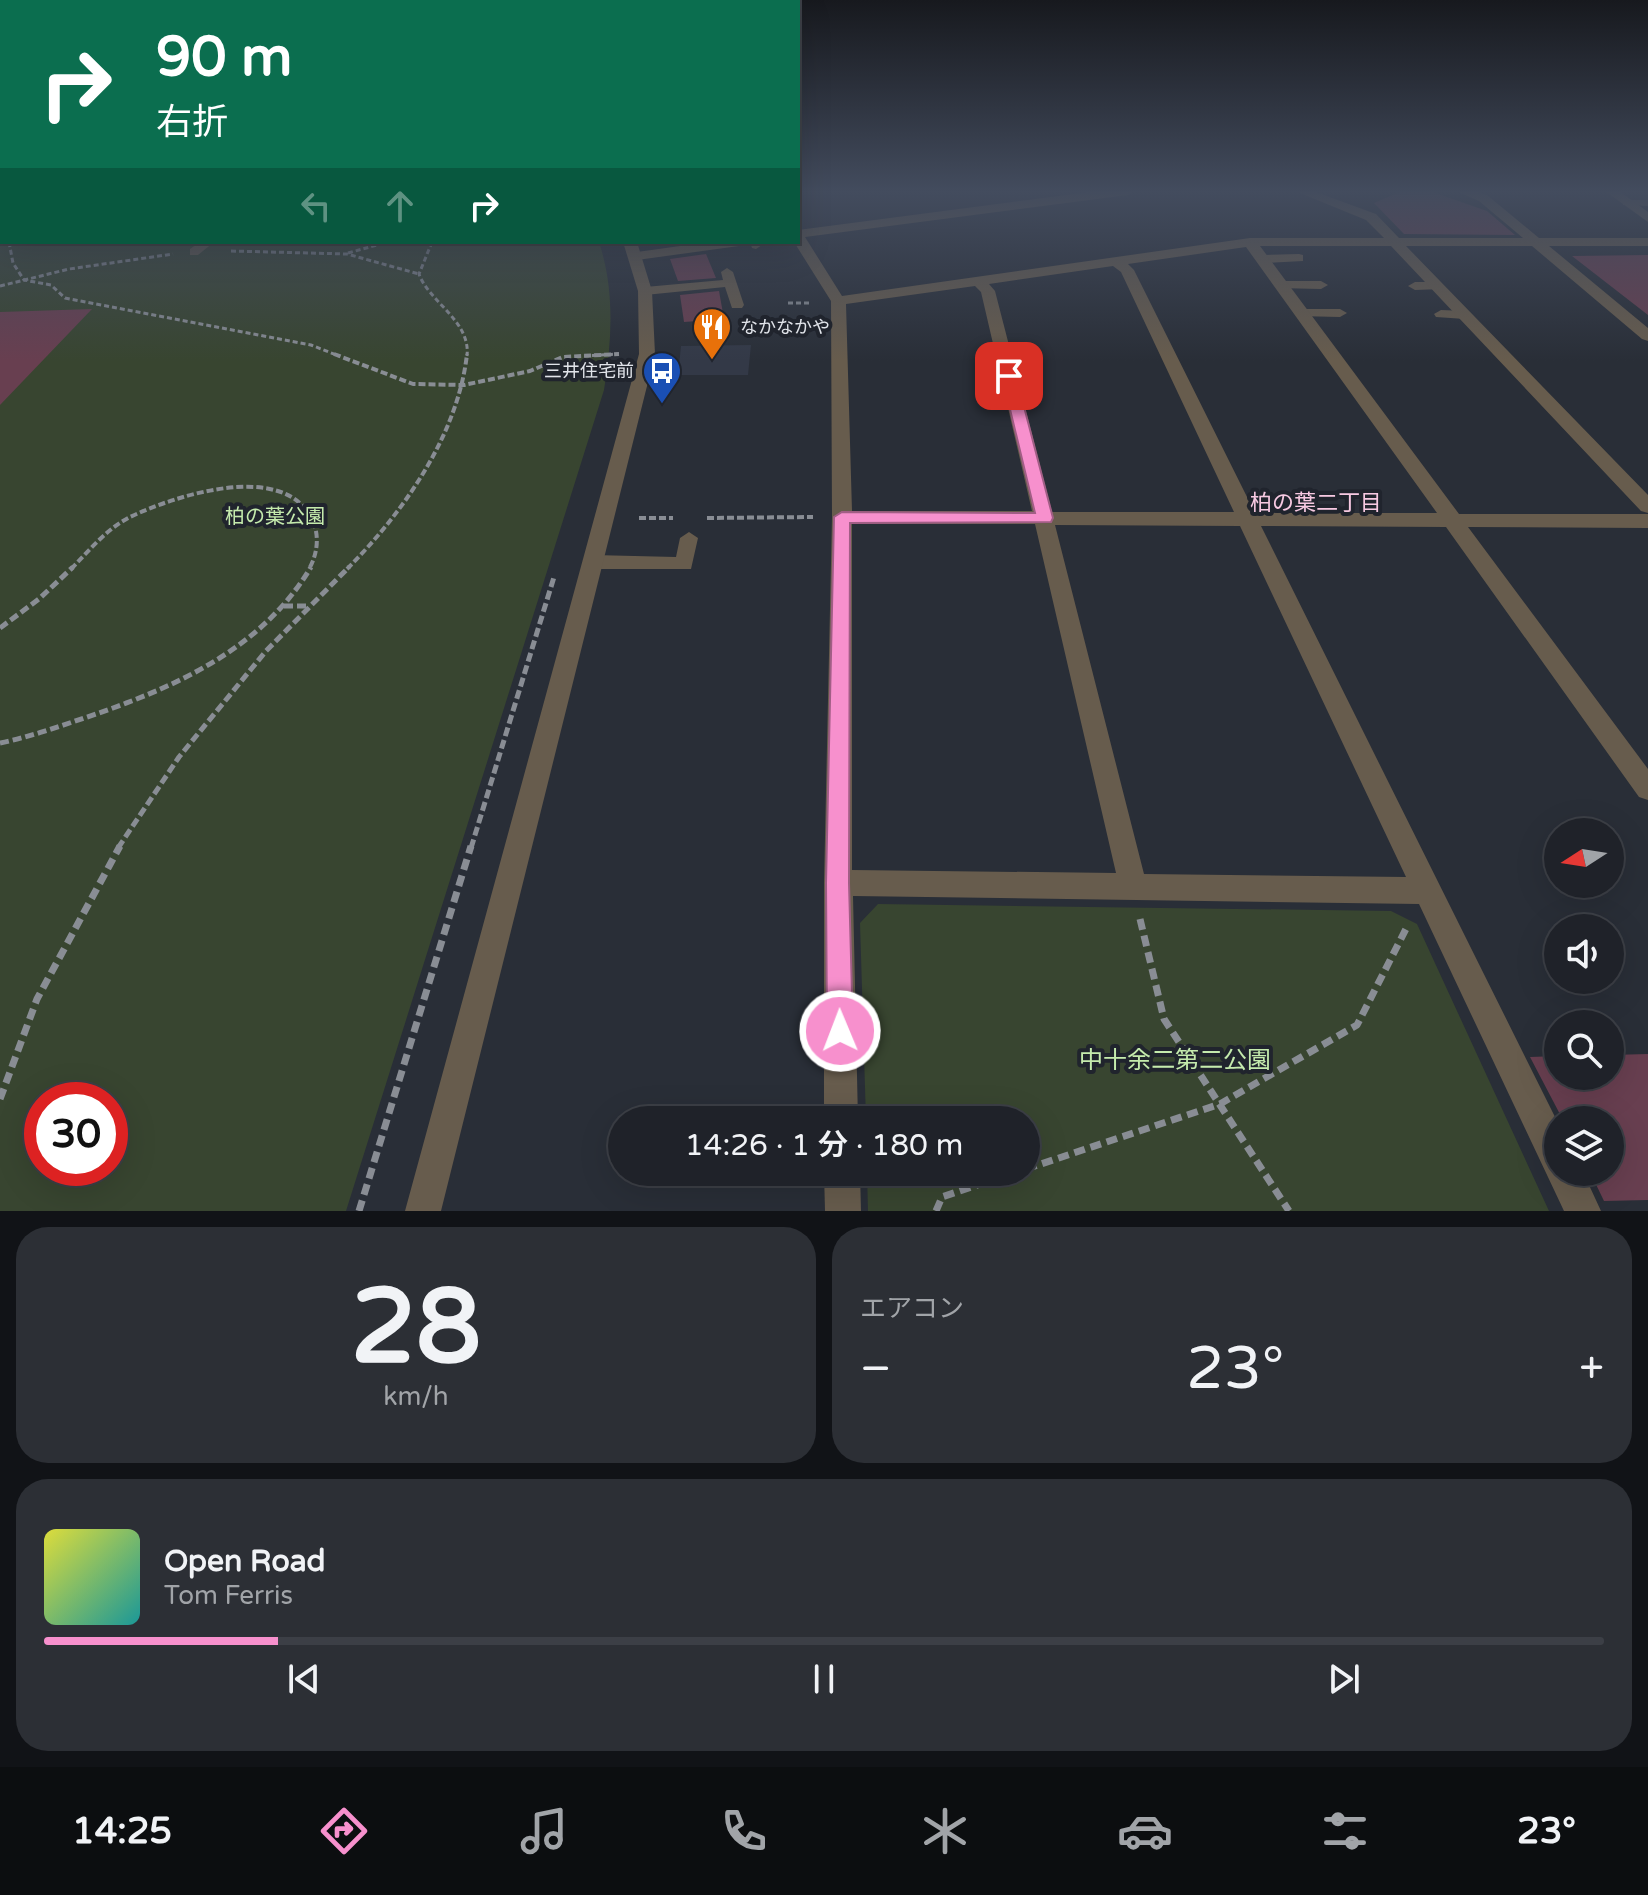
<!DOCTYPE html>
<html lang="ja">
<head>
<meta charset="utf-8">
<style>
	body { margin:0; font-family:"Varela Round","Noto Sans JP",sans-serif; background:#2c2f35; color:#f1f3f6; height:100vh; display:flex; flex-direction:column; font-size:30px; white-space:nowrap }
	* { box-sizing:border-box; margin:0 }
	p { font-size:26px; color:#a1a4a8 }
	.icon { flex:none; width:44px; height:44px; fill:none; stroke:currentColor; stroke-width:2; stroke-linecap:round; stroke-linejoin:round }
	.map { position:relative; height:1211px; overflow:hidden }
	.details { display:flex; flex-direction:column; gap:16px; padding:16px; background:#111317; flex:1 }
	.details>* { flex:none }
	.guide { position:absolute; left:0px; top:0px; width:800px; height:244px; box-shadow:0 8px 32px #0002,0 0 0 2px #3c3f46; background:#0b6e4f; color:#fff; overflow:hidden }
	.needle { width:52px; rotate:258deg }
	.controls { position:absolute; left:1544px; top:818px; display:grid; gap:16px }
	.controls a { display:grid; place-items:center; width:80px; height:80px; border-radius:50%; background:#1f2229; box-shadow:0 8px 32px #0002,0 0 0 2px #3c3f46; font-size:40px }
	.speed { position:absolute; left:24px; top:1082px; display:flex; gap:16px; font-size:40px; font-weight:700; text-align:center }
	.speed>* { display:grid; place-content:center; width:104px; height:104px; border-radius:50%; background:#1f2229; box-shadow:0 8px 32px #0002,0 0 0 2px #3c3f46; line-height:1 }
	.speed .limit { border:12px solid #d22; background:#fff; color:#111 }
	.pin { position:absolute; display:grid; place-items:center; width:68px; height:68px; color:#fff; margin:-34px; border-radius:16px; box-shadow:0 4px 12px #0006 }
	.me { position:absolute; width:88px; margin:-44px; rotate:359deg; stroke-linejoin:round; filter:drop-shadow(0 0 6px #0008) }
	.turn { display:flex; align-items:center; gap:28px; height:168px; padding:0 24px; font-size:36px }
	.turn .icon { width:104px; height:104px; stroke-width:2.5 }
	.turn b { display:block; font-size:56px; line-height:68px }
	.lanes { display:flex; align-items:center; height:76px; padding:0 24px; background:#0003; justify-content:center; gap:40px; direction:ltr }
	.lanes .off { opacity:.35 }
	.big { font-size:60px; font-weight:600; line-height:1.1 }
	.details .card { flex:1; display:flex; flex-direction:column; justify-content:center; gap:12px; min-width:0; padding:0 28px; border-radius:32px; background:#2c2f35 }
	.details .dial { align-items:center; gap:0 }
	.dial b { font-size:104px; line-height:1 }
	.song { display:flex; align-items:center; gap:24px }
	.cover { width:96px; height:96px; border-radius:12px; background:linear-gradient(135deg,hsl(60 70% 55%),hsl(180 70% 35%)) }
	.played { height:8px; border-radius:4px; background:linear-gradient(90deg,#f790cd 15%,#3c3f46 15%) }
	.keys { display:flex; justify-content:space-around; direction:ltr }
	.heat { display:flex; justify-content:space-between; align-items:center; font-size:44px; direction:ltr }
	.details .tiles { flex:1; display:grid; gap:16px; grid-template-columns:1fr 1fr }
	.card:last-child { grid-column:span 2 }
	.trip { position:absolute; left:608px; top:1106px; width:432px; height:80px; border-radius:40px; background:#1f2229; box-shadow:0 8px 32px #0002,0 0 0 2px #3c3f46; font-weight:600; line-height:80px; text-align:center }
	.tab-bar { display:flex; height:128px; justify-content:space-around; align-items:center; background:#0c0e10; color:#a1a4a8 }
	.tab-bar .icon { width:56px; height:56px }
	.tab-bar .current { color:#f790cd }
	.tab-bar b { font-size:36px; color:#f1f3f6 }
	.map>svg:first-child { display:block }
	.built { fill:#333947 }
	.green { fill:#384530; fill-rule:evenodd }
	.building { fill:#683f50 }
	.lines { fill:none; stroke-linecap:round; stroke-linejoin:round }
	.path-far3 { stroke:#898d94; stroke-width:3; stroke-dasharray:5 3; stroke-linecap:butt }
	.path-far2 { stroke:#898d94; stroke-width:4; stroke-dasharray:7 3; stroke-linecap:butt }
	.path-far1 { stroke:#898d94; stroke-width:5; stroke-dasharray:9 4; stroke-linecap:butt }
	.path { stroke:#898d94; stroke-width:7; stroke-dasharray:11 6; stroke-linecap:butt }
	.service { fill:#675c4d; fill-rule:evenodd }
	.minor { fill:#675c4d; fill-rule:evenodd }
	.tertiary { fill:#675c4d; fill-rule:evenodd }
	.route { fill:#f790cd; stroke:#a15e85; stroke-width:2 }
	.labels { text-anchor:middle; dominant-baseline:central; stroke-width:8; stroke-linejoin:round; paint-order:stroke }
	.far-poi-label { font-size:18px; fill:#e1e4ea; stroke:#20242d; text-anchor:start }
	.park-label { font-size:20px; fill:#c5ebad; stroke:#20242d }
	.neighbourhood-label { font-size:22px; fill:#f7c9e2; stroke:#20242d }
	.near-park-label { font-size:24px; fill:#c5ebad; stroke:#20242d }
</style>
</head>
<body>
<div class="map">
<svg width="1648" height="1211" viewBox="0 0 1648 1211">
	<rect width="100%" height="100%" fill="#292e37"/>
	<path class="built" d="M 751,345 L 748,375 L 678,375 L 681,346 Z"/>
	<g class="green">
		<path d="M 0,191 L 2,242 L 599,242 C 615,290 612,340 604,390 L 346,1211 L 0,1211 ZM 42,1100 L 110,1100 L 110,1168 L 42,1168 Z"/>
		<path d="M 878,904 L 1391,911 L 1417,924 L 1549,1211 L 868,1211 L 867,1172 L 1026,1172 L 1026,1120 L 866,1120 L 860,923 Z"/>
	</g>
	<g class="building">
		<path d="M 1402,191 L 1430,191 L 1487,211 L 1515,235 L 1404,234 L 1374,203 Z"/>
		<path d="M 706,254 L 716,278 L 678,281 L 670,259 Z"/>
		<path d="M 1648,255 L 1648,315 L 1572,256 Z"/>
		<path d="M 719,291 L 724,319 L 684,322 L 680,295 Z"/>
		<path d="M 92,309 L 0,405 L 0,312 Z"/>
		<path d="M 1648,1054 L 1648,1200 L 1604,1201 L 1590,1172 L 1610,1172 L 1610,1120 L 1563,1120 L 1530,1057 L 1558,1056 L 1558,1076 L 1610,1076 L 1610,1055 Z"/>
	</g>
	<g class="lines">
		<g class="path-far3">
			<path d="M 9,242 L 13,263 L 24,280 L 51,285 L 65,298 L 311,345 L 339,356"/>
			<path d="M 432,242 L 419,274 C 429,302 471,321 467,356"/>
			<path d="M 231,251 L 347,254 L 419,274"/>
			<path d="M 348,253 L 388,242"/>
			<path d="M 0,286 L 69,269 L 173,254"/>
			<path d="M 788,303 L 809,303"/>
			<path d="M 584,356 L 619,354"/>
		</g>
		<g class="path-far2">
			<path d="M 334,354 L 413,384 L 464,385 L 530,371 L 563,357 L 619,354"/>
			<path d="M 639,518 L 673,518"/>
			<path d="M 707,518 L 813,517"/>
			<path d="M 71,569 C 89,551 106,529 130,517 C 174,496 280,461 311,517 C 320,534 318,553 309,569"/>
			<path d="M 347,569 C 403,513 458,435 467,354"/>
		</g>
		<g class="path-far1">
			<path d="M 284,606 L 308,606"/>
			<path d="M 0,628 L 39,599 L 73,567"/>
			<path d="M 0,743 C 34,736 66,724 99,713 C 182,684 264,646 311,567"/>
			<path d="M 118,848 L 179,757 L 266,651 L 349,567"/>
			<path d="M 471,848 L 554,577"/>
		</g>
		<g class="path">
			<path d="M 1140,919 L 1164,1019 L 1289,1211"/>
			<path d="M 0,1099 L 37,999 L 120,846"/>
			<path d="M 1026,1169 L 1220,1104 L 1357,1025 L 1408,925"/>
			<path d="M 359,1211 L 471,846"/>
			<path d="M 936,1211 L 942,1197 L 1016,1172"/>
		</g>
		<g class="service">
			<path d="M 1627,200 L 1648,200 L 1648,206 L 1623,205 L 1623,201 Z"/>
			<path d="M 200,242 L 214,242 L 198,255 L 190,255 L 190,249 Z"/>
			<path d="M 750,242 L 762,242 L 762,245 L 756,249 L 752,248 Z"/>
			<path d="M 1299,254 L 1303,255 L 1303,261 L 1263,263 L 1257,259 L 1263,255 Z"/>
			<path d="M 727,268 L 733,272 L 744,305 L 742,308 L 732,308 L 725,287 L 645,295 L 638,291 L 645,287 L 723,280 L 721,272 Z"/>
			<path d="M 1282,281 L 1321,281 L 1328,285 L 1321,289 L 1277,288 L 1275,285 Z"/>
			<path d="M 1437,282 L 1444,286 L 1442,289 L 1415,290 L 1408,286 L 1415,282 Z"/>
			<path d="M 1302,309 L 1340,309 L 1347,313 L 1340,317 L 1297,316 L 1295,313 Z"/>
			<path d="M 1441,310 L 1465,311 L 1472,315 L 1465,319 L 1436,317 L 1434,314 Z"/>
			<path d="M 689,532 L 698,538 L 691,569 L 593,569 L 583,562 L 593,555 L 676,557 L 680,538 Z"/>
		</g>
		<g class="minor">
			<path d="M 1097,191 L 1134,191 L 1128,195 L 805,237 L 842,296 L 1250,238 L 1384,238 L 1366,220 L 1295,191 L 1313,191 L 1376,214 L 1399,238 L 1523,238 L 1479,201 L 1456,191 L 1475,191 L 1487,195 L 1539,238 L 1648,238 L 1648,246 L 1549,246 L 1648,328 L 1648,341 L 1642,339 L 1532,246 L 1406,246 L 1648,495 L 1648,513 L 1641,511 L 1391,246 L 1260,246 L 1459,514 L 1648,514 L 1648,528 L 1468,527 L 1648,769 L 1648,800 L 1639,797 L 1446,527 L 1261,526 L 1558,1123 L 1558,1172 L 1583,1172 L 1601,1211 L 1564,1211 L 1419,904 L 853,896 L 858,1120 L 824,1120 L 824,883 L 832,517 L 831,301 L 794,242 L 798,242 L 798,230 ZM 1246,247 L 1437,513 L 1255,513 L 1134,270 L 1128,264 ZM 1113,266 L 1121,272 L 1234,512 L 1052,512 L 995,291 L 989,284 ZM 975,286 L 981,292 L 1032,511 L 852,511 L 846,304 ZM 852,524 L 1035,524 L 1116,873 L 852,870 ZM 1055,525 L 1240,526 L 1406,877 L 1144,874 Z"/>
			<path d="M 1605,191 L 1619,191 L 1648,212 L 1648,222 Z"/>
			<path d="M 709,242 L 746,242 L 739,246 L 637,260 L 630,256 L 637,252 Z"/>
			<path d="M 824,1172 L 860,1172 L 861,1211 L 825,1211 Z"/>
		</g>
		<path class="tertiary" d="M 623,242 L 637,242 L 652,291 L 655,354 L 441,1211 L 405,1211 L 639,354 L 638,291 Z"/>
	</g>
	<linearGradient id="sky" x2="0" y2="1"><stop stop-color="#17191e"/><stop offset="0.53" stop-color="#434c5e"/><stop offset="1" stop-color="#434c5e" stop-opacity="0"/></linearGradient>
	<rect width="1648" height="361" fill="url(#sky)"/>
	<path class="route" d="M 1009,372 L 1016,376 L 1053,518 L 1051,522 L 850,523 L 849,883 L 853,1031 L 849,1041 L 840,1044 L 830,1041 L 827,1031 L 826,883 L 834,517 L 842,512 L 1035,513 L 1002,376 Z"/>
	<defs>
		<g id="restaurant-pin" transform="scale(2)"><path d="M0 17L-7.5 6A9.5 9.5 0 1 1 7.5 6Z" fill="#e8710a" stroke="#20242d"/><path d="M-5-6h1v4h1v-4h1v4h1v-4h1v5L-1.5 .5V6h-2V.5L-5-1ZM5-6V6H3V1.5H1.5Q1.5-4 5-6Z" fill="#fff"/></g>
		<g id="bus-pin" transform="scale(2)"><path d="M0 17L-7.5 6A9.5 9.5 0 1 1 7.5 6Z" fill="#1a4fb4" stroke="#20242d"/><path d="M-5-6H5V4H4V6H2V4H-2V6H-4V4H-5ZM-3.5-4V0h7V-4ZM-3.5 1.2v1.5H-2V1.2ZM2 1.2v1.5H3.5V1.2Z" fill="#fff"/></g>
	</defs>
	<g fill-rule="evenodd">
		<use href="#restaurant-pin" x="712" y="327"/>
		<use href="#bus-pin" x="662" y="371"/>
	</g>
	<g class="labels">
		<g class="far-poi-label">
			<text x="740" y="327">なかなかや</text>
			<text x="634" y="371" text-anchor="end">三井住宅前</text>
		</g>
		<g class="park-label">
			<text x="275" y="517">柏の葉公園</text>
		</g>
		<g class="neighbourhood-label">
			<text x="1316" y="503">柏の葉二丁目</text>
		</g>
		<g class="near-park-label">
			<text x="1175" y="1060">中十余二第二公園</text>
		</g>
	</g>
</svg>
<div class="controls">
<a><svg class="needle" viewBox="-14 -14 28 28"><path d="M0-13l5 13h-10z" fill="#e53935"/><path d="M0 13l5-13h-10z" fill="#a1a4a8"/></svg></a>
<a><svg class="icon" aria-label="sound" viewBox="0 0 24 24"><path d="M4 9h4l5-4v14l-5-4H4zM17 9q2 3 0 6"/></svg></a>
<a><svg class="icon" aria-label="search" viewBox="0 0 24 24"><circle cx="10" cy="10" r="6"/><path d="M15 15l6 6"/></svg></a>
<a><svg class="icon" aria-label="layers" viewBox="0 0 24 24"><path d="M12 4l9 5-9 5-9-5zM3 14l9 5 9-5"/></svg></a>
</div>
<div class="speed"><div class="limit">30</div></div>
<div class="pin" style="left:1009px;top:376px;background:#d93025"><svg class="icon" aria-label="arrive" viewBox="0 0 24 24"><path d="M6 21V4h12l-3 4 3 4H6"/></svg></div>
<svg class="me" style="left:840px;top:1031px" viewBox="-20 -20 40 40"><circle r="17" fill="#f790cd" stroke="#fff" stroke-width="3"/><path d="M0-11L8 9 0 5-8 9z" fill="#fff"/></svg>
<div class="trip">14:26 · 1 分 · 180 m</div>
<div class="guide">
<div class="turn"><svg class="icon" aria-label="right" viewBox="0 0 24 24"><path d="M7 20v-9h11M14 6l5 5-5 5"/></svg><div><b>90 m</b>右折</div></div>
<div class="lanes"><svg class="icon off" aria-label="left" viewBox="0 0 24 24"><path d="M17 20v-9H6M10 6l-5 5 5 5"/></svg><svg class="icon off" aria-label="ahead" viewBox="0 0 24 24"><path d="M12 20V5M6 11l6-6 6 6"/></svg><svg class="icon" aria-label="right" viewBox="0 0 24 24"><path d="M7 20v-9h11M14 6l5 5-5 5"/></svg></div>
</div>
</div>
<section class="details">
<div class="tiles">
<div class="card dial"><b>28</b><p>km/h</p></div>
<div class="card"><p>エアコン</p>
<div class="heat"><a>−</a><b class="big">23°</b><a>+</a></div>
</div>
<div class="card">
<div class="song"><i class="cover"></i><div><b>Open Road</b><p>Tom Ferris</p></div></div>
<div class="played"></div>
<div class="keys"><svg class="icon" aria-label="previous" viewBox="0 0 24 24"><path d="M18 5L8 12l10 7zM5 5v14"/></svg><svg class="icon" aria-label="pause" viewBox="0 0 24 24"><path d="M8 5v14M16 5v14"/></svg><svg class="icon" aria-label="next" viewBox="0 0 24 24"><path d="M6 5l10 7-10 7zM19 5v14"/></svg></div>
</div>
</div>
</section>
<nav class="tab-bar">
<b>14:25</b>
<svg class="icon current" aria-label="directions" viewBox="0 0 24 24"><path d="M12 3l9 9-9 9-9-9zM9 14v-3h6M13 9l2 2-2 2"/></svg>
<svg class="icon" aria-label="music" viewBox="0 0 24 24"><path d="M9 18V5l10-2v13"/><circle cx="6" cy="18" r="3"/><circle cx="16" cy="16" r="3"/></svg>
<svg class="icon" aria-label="phone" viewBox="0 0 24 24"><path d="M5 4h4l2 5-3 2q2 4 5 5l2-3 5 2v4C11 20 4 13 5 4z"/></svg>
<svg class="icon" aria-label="climate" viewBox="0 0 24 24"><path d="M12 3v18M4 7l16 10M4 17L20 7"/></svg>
<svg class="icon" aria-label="car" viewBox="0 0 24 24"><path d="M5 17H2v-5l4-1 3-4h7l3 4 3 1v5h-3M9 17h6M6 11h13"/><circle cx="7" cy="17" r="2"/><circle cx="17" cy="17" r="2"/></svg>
<svg class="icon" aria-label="filters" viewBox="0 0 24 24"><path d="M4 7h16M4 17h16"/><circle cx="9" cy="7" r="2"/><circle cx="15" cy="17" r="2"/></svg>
<b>23°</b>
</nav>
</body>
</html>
